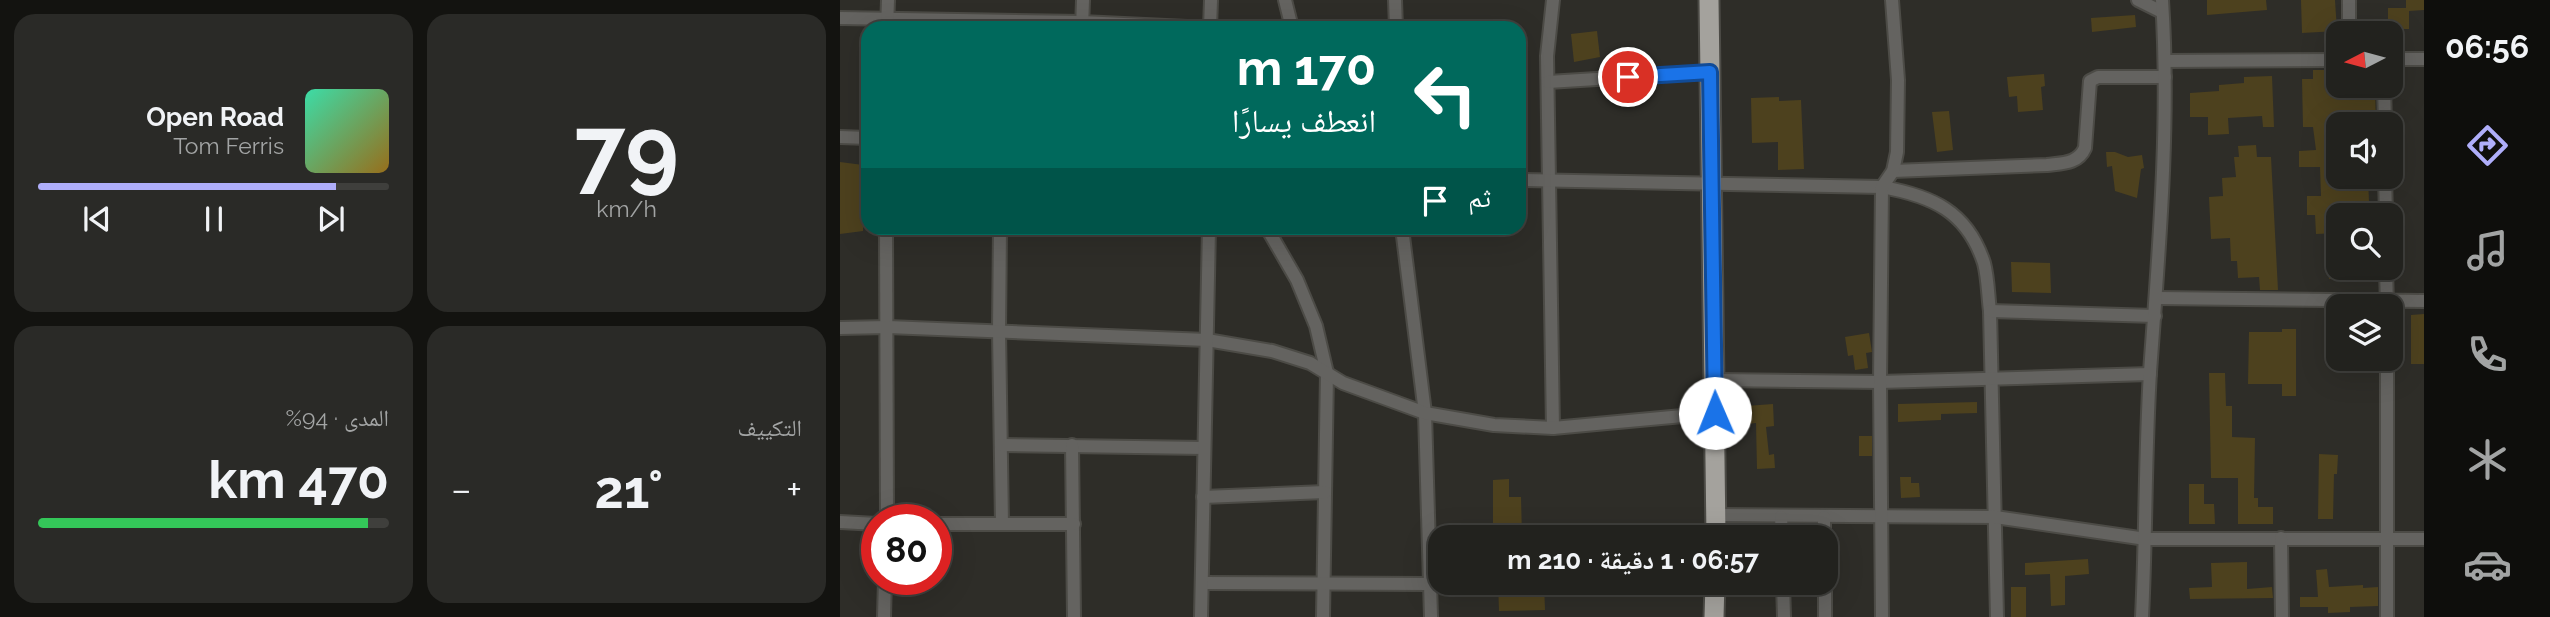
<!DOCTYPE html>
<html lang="ar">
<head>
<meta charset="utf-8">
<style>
	body { margin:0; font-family:Raleway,"Noto Naskh Arabic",sans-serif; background:#2a2a27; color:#f1f3f6; direction:rtl; height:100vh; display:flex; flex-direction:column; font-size:26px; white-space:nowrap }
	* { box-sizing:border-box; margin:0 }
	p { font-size:23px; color:#a2a4a4 }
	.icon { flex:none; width:38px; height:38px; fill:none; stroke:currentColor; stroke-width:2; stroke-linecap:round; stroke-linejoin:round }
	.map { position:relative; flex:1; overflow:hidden; direction:ltr }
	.panel { display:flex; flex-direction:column; gap:14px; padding:14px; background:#131310; width:840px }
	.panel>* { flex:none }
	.hud { position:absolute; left:21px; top:21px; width:665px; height:214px; border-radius:21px; box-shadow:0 7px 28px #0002,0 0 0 2px #3f3f3c; direction:rtl; background:#00695c; color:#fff; overflow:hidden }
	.needle { width:46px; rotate:264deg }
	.fabs { position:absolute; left:1486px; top:21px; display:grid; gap:14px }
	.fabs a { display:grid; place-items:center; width:77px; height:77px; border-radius:14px; background:#22221e; box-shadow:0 7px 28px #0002,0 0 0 2px #3f3f3c; font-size:35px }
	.speed { position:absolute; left:21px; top:504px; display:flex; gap:14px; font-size:35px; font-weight:700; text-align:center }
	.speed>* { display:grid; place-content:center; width:91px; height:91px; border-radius:50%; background:#22221e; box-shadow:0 7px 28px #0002,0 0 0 2px #3f3f3c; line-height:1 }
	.speed .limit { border:10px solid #d22; background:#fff; color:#111 }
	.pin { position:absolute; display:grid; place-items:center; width:60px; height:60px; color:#fff; margin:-30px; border:4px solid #fff; border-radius:50%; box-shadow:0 2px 7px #0007 }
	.me { position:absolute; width:77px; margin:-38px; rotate:359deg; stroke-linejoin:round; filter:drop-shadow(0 0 5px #0008) }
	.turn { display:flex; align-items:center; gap:24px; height:147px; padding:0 35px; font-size:32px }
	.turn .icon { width:91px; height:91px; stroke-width:2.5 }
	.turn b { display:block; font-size:49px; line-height:60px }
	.then { display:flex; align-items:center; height:66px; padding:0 35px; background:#0003; gap:14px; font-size:26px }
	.big { font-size:52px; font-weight:700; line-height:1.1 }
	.panel .card { flex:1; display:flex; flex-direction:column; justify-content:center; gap:10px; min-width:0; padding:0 24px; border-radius:21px; background:#2a2a27 }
	.panel .dial { align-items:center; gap:0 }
	.dial b { font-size:91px; line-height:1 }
	.song { display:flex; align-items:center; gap:21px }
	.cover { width:84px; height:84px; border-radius:10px; background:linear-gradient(135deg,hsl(160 70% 55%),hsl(40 70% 35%)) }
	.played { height:7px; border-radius:4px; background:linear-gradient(90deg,#afaefa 85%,#3f3f3c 85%) }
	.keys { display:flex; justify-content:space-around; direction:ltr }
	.heat { display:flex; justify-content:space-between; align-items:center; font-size:38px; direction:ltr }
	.charge { height:10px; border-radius:5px; background:linear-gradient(90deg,#34c759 94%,#3f3f3c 0) }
	.panel .tiles { flex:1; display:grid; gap:14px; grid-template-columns:repeat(2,1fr) }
	.trip { position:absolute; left:588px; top:525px; width:410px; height:70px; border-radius:21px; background:#22221e; box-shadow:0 7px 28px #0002,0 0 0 2px #3f3f3c; font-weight:700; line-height:70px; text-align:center; direction:rtl }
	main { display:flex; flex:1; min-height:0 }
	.dock { display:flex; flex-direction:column; width:126px; justify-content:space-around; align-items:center; background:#0e0e0c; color:#a2a4a4 }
	.dock .icon { width:49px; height:49px }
	.dock .selected { color:#afaefa }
	.dock b { font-size:32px; color:#f1f3f6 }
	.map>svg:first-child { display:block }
	.building { fill:#4d411e }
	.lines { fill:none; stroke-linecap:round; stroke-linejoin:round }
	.minor-casing { stroke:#4c4b46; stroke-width:16 }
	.trunk-casing { stroke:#4c4b46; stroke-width:23 }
	.minor { stroke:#646360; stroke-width:12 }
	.trunk { stroke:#a4a29d; stroke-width:19 }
	.route-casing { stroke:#114b97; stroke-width:18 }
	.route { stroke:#1a73e8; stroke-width:12 }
</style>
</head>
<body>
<main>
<nav class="dock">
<b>06:56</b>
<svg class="icon selected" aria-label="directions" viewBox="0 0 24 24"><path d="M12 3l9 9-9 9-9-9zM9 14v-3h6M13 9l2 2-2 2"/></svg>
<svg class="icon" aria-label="music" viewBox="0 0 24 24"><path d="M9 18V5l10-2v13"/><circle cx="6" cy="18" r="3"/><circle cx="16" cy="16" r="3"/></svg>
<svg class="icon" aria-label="phone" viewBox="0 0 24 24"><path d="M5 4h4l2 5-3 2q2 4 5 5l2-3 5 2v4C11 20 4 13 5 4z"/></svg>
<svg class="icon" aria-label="climate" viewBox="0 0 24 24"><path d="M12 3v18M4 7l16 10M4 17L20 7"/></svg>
<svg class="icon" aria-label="car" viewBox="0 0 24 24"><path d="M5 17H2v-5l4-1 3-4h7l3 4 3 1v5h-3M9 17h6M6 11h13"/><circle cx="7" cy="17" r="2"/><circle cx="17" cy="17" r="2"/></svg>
</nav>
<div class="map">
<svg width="1584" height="617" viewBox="0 0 1584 617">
	<rect width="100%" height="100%" fill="#2e2d28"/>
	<g class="building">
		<path d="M 1367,0 L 1426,0 L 1427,10 L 1367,15 Z"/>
		<path d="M 1461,0 L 1495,0 L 1497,31 L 1462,33 Z"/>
		<path d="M 1566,0 L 1584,0 L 1584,10 L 1569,11 L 1569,29 L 1548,29 L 1548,8 L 1566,8 Z"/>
		<path d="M 1295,15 L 1296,27 L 1252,32 L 1251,18 Z"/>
		<path d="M 757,31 L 760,57 L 734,62 L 731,34 Z"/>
		<path d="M 1473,70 L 1498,70 L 1498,86 L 1535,86 L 1536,124 L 1498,124 L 1498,177 L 1528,177 L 1529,202 L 1509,205 L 1510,215 L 1498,215 L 1498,233 L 1476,234 L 1475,215 L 1467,215 L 1467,196 L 1481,196 L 1480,167 L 1459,167 L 1459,151 L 1476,150 L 1473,127 L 1463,127 L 1462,79 L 1473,79 Z"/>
		<path d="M 1204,74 L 1205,86 L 1201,87 L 1203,110 L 1178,112 L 1177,96 L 1169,97 L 1167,77 Z"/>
		<path d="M 1432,76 L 1434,127 L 1423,127 L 1422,116 L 1388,118 L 1389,134 L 1368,135 L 1368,117 L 1350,117 L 1350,93 L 1379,91 L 1379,85 L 1404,83 L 1404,77 Z"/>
		<path d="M 939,97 L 939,101 L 961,100 L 964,169 L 938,170 L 938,142 L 912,143 L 911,98 Z"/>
		<path d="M 1109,111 L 1113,150 L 1097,152 L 1092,112 Z"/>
		<path d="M 1416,145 L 1417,157 L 1431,157 L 1438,290 L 1420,290 L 1419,277 L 1398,278 L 1397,261 L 1391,261 L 1390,238 L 1371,239 L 1369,197 L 1383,196 L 1382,178 L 1396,177 L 1394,157 L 1399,157 L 1398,146 Z"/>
		<path d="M 1266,152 L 1275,152 L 1288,157 L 1302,155 L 1304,168 L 1301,169 L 1297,198 L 1275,191 L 1272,166 L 1267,167 Z"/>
		<path d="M 0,162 L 23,165 L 23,231 L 0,234 Z"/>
		<path d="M 1171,262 L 1210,263 L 1211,293 L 1172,292 Z"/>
		<path d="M 1488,268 L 1520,268 L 1520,278 L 1489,279 Z"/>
		<path d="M 1584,314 L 1584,364 L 1571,364 L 1571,315 Z"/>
		<path d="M 1442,329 L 1456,329 L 1456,396 L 1442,396 L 1442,384 L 1408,384 L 1409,332 L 1442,332 Z"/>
		<path d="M 1029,333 L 1032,352 L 1026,353 L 1028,368 L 1015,370 L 1013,355 L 1008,356 L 1005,337 Z"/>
		<path d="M 1369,373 L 1385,373 L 1386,406 L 1392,406 L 1392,437 L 1415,438 L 1414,498 L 1418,498 L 1418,507 L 1433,507 L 1433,524 L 1398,524 L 1398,478 L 1371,478 Z"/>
		<path d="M 1137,402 L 1137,413 L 1101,414 L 1101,420 L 1058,422 L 1058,404 Z"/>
		<path d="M 933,404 L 934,426 L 926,427 L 929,455 L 934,454 L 935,468 L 917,469 L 916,423 L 907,424 L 906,406 Z"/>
		<rect x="1019" y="436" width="13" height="20"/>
		<path d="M 1479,454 L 1498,455 L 1497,474 L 1494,474 L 1493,519 L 1478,519 Z"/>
		<path d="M 1060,477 L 1071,477 L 1071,483 L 1079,483 L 1080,497 L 1061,498 Z"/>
		<path d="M 669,479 L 669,497 L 681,497 L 682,536 L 653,536 L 653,480 Z"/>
		<path d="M 1349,484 L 1364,484 L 1364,504 L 1374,504 L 1375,524 L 1349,524 Z"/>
		<path d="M 1248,559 L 1249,574 L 1225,576 L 1225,605 L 1211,606 L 1210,574 L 1185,575 L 1185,563 Z"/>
		<path d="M 1407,562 L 1407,589 L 1432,587 L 1433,598 L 1350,599 L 1349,588 L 1372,587 L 1371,563 Z"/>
		<path d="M 1487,569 L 1489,587 L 1523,585 L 1523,588 L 1538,587 L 1538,606 L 1510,607 L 1510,612 L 1488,613 L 1488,607 L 1460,607 L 1460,597 L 1478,597 L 1476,570 Z"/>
		<path d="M 658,583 L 704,583 L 705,610 L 659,611 Z"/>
		<rect x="1171" y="587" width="15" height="30"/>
	</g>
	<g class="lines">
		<g class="minor-casing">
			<g id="minor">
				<path d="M 445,0 L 452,28"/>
				<path d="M 555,0 L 556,28"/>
				<path d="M 713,0 L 707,56 L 713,428"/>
				<path d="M 1298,0 L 1322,12"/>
				<path d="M 0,18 L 242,22 L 368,28"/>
				<path d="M 47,28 L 48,0"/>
				<path d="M 242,28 L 243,0"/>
				<path d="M 370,28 L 371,0"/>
				<path d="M 1509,33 L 1509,0"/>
				<path d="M 1550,59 L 1584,59"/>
				<path d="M 1325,61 L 1498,60"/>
				<path d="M 708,82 L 870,72"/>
				<path d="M 1544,86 L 1545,124"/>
				<path d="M 0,137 L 28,138"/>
				<path d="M 1053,171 L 1207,165 C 1222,163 1238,164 1245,148 L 1250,81 L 1258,77 L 1325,77"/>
				<path d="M 1545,177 L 1546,215"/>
				<path d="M 679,180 L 1042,187 C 1092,196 1127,211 1144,263 C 1148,278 1148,296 1150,311 L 1157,617"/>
				<path d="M 46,228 L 47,520"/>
				<path d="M 160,228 L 159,331 L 162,524"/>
				<path d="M 427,228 L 457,280 L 476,326 L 487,373 L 483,617"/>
				<path d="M 562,228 L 585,413 L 591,617"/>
				<path d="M 1546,268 L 1547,306"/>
				<path d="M 1317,298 L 1584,301"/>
				<path d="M 1150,311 L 1315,316"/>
				<path d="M 0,328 L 48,327 L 367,340 L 432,351 L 470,363 L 503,383 L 585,413 L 654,425 L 713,428 L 875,413"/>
				<path d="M 1547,359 L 1547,617"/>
				<path d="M 874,380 L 1040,382 L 1310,374"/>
				<path d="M 161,445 L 364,448"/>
				<path d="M 232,445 L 234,617"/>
				<path d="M 363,497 L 485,492"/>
				<path d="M 876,515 L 1155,517 L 1306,539 L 1584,539"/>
				<path d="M 941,517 L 942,537"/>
				<path d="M 984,517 L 984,537"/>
				<path d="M 0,522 L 37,524"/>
				<path d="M 96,524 L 234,524"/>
				<path d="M 1441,538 L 1442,617"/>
				<path d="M 362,583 L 589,584"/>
				<path d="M 943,583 L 944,617"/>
				<path d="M 985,583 L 985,617"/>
				<path d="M 44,617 L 45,579"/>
				<path d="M 361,617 L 369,228"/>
				<path d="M 1042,617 L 1040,382 L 1042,187 L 1053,171 L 1057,152 L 1058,80 L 1052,0"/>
				<path d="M 1302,617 C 1306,536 1305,453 1310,372 C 1319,248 1330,124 1322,0"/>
			</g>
		</g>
		<g class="trunk-casing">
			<g id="trunk">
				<path d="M 869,0 L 876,537"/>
				<path d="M 874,617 L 875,583"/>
			</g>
		</g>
		<use href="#minor" class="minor"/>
		<use href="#trunk" class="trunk"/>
	</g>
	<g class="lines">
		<g class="route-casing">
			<path id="route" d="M 788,77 L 870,72 L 875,413"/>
		</g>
		<use href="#route" class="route"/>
	</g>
</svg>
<div class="fabs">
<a><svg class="needle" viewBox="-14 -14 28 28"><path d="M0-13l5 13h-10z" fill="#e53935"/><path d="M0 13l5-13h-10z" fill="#a2a4a4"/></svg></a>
<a><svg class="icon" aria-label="sound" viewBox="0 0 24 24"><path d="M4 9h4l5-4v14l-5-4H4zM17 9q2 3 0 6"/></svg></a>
<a><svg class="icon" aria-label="search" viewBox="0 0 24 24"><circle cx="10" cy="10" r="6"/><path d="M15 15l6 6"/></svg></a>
<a><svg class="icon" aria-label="layers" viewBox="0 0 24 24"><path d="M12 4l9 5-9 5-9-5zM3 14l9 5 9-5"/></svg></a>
</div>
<div class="speed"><div class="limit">80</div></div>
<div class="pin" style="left:788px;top:77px;background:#d93025"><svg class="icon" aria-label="arrive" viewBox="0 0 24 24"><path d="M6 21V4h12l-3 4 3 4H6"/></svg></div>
<svg class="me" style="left:875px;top:413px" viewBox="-20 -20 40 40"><circle r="19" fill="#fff"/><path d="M0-13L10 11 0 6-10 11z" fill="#1a73e8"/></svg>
<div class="trip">06:57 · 1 دقيقة · 210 m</div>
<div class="hud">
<div class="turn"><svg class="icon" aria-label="left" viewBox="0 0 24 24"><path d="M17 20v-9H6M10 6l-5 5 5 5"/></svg><div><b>170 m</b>انعطف يسارًا</div></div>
<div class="then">ثم<svg class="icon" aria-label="arrive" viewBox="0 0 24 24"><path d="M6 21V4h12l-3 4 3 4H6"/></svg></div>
</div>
</div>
<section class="panel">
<div class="tiles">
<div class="card dial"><b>79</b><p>km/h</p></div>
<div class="card">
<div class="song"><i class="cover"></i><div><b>Open Road</b><p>Tom Ferris</p></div></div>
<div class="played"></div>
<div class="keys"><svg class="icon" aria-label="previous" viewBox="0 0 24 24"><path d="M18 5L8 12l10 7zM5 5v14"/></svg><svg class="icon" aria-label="pause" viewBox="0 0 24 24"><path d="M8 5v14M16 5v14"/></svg><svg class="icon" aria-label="next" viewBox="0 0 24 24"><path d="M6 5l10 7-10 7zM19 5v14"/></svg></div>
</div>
<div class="card"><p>التكييف</p>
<div class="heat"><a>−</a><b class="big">21°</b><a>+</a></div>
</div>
<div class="card"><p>المدى · 94%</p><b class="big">470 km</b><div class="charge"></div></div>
</div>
</section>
</main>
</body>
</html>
